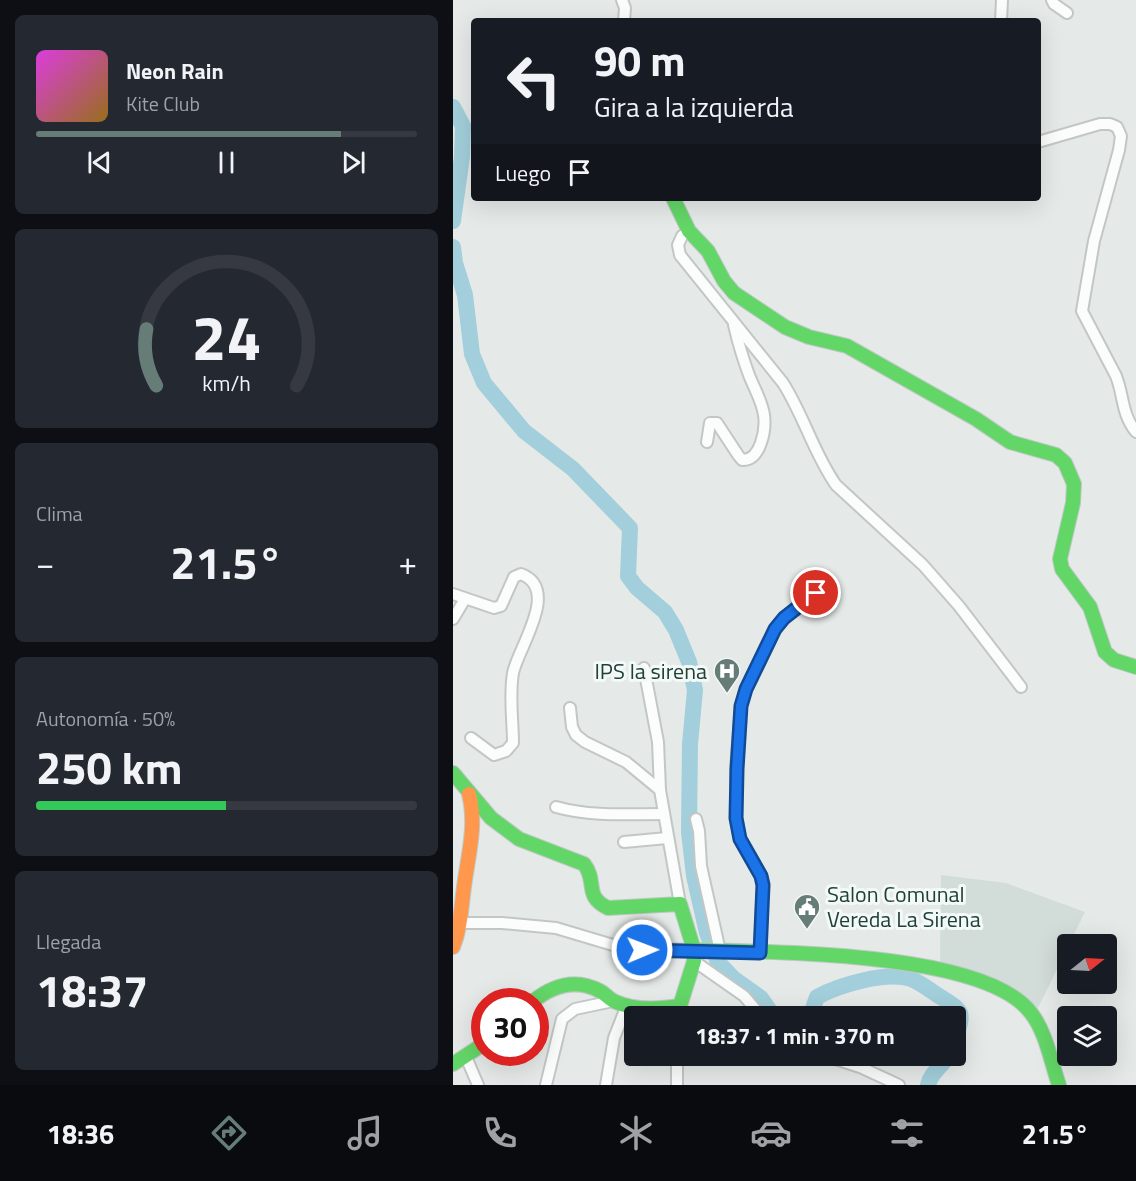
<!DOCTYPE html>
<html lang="es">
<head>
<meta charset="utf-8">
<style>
	body { margin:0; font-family:"Titillium Web",sans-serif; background:#242831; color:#f1f3f6; height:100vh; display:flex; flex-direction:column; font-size:22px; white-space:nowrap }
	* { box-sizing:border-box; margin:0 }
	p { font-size:20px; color:#9ea1a6 }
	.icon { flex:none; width:33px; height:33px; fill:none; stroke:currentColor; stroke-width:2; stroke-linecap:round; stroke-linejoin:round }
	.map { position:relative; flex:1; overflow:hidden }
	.side { display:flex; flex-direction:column; gap:15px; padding:15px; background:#0d0f14; width:453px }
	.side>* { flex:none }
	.guide { position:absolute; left:18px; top:18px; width:570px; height:183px; border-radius:6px; box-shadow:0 6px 24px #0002; background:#171b24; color:#f1f3f6; overflow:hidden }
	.needle { width:39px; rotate:72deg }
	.buttons { position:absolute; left:604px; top:934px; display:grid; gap:12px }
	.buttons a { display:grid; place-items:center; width:60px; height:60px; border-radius:6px; background:#171b24; box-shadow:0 6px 24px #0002; font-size:30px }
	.speed { position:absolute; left:18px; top:988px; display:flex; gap:12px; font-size:30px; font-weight:700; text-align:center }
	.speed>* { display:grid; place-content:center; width:78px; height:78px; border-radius:50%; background:#171b24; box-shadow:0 6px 24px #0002; line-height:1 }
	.speed .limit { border:9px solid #d22; background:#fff; color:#111 }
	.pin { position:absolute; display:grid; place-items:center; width:51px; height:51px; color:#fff; margin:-26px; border:3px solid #fff; border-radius:50%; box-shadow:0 2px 6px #0007 }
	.me { position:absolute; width:66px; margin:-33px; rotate:89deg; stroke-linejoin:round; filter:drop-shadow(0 0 4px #0008) }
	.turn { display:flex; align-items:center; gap:21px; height:126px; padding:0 24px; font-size:27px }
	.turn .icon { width:78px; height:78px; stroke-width:2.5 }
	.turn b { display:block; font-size:42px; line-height:51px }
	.then { display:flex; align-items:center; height:57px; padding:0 24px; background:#0003; gap:12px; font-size:22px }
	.big { font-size:45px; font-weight:700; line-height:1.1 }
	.side .widget { flex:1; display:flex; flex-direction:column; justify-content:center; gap:9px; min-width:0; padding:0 21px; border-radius:9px; background:#242831 }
	.side .dial { align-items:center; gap:0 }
	.dial svg { height:156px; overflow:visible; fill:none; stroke:#363941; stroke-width:7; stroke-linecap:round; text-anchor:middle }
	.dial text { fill:#f1f3f6; stroke:none }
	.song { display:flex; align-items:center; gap:18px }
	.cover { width:72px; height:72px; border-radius:9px; background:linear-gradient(135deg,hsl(300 70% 55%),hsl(40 70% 35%)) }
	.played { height:6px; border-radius:3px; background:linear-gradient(90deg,#667c77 80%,#363941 80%) }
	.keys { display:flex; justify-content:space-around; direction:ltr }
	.heat { display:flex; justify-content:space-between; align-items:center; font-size:33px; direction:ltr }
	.charge { height:9px; border-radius:4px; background:linear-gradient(90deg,#34c759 50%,#363941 0) }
	.trip { position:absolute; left:171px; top:1006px; width:342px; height:60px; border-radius:6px; background:#171b24; box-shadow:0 6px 24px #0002; font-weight:700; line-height:60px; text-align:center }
	.dock { display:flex; height:96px; justify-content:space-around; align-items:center; background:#090b0e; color:#9ea1a6 }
	.dock .icon { width:42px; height:42px }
	.dock .selected { color:#667c77 }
	.dock b { font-size:27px; color:#f1f3f6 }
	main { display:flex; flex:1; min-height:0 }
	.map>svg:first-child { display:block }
	.built { fill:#d2dcd8 }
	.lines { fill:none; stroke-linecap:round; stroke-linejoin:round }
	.river { stroke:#a2cfdb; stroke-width:16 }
	.street-casing { stroke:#c2c7c5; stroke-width:14 }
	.fast-casing { stroke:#c0c8c6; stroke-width:16 }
	.slow-casing { stroke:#c0c8c6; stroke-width:16 }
	.street { stroke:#fbfcfc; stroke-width:10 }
	.fast { stroke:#63d668; stroke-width:14 }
	.slow { stroke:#ff974d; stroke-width:14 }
	.route-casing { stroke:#114b97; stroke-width:15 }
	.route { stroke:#1a73e8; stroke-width:10 }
	.labels { text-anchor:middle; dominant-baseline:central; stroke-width:6; stroke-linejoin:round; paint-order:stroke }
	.poi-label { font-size:22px; fill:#21403a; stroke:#f3f9f7; text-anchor:end }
</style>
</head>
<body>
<main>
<section class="side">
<div class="widget">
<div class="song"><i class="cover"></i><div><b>Neon Rain</b><p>Kite Club</p></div></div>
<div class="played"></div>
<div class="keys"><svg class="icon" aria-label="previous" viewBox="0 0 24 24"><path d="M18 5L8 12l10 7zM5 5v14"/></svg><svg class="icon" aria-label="pause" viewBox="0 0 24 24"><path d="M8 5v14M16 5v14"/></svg><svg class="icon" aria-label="next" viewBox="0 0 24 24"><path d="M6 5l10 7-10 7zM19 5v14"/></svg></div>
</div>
<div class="widget dial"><svg viewBox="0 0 100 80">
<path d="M14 69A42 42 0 1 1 86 69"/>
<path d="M14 69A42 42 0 0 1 9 40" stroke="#667c77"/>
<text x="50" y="56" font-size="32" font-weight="700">24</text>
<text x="50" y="72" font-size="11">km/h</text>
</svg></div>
<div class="widget"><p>Clima</p>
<div class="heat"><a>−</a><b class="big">21.5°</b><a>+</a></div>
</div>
<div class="widget"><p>Autonomía · 50%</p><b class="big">250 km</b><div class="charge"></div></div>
<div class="widget"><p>Llegada</p><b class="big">18:37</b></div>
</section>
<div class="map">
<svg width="683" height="1085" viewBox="0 0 683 1085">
	<rect width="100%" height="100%" fill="#e5eae8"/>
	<path class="built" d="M 488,875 L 553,883 L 632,912 L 585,1008 L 578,1012 L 565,999 L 487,969 Z"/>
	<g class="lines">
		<g class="river">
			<path d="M 0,107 L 10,126 L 9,157 L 0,221"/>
			<path d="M 0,247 L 2,263 L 12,295 L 19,354 L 31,383 L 71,431 L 120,469 L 177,528 L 175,576 L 184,588 L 212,612 L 223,630 L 236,662 L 242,690 L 237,744 L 236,832 L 241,876 L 254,933 L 265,962 L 280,978 L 308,998 L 321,1017"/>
			<path d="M 357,1017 L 364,997 C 386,985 433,971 458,979 C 468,983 477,990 486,996 C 510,1011 512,1011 502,1039"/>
			<path d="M 475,1085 C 478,1072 489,1067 495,1056"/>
		</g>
		<g class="street-casing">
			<g id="street">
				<path d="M 169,0 L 172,8 L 171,21"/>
				<path d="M 599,0 L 601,4 L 614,13"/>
				<path d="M 548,21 L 549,0"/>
				<path d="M 585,142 L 647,124 L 657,124 L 664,127 L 668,136 L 666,150 L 641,241 L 629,311 L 663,376 C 671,396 668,413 683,432"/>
				<path d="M 236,231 L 229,236 L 225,245 L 227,255 L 330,383 C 351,416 361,454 383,485 L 470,565 L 506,606 L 568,687"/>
				<path d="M 254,442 L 257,423 L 264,423 L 285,455 L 289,460 C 308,461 313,429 311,415 C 309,401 301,388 296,375 C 290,359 285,342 281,325"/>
				<path d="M 0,594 L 41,608 L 48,606 L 61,577 L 68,574 C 108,589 65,648 60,673 C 56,696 60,721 60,743 L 53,751 L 41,755 L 18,738"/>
				<path d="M 0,619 L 12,599"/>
				<path d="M 191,668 L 205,742 L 207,790 L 227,904"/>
				<path d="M 117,708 L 119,727 L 123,735 L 132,742 L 173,762 L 207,790"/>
				<path d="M 103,807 C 139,817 174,814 211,814"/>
				<path d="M 243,819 L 246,831 L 248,866 L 267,951"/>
				<path d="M 171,842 L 214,838"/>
				<path d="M 8,923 L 49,923 L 103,928 L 170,948 L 241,950"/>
				<path d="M 307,953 L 310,885 L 308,876 L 287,839 L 283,818 L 283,769 L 288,706 L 293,689 L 322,629 L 331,618 L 363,593"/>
				<path d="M 241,961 L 291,996 L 309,1017"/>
				<path d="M 224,1056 L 224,1085"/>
				<path d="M 373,1056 L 407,1067 L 446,1085"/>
				<path d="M 13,1057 L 25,1085"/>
				<path d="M 93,1085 L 109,1019 L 122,1009 L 160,1001"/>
				<path d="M 153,1085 L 161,1038 L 174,1005"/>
			</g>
		</g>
		<g class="fast-casing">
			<g id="fast">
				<path d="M 220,198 L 236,231 L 255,251 L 271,281 L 281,293 L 332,327 L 356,337 L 394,346 L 523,419 L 557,442 L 603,455 L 612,463 L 621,484 L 620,503 L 607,559 L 609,569 L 637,607 L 652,652 L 661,660 L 683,667"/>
				<path d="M 0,773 L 38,818 L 66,839 L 131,864 C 145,882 130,896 155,908 L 227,904 L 241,950 L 241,961 L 227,1006 C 207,1009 182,1011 163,1002 C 157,1000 153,994 147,991 C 123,978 100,985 79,1002"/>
				<path d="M 241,950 C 316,952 532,951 578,1013 C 593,1032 598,1062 606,1085"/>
				<path d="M 0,1064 L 32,1043"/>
			</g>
		</g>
		<g class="slow-casing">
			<path id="slow" d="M 0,947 C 8,927 8,908 11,887 C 15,855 24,826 16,794"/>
		</g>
		<use href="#street" class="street"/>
		<use href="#fast" class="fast"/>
		<use href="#slow" class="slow"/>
	</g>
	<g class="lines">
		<g class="route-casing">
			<path id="route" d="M 189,950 L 307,953 L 310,885 L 308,876 L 287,839 L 283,818 L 284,769 L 288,706 L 293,689 L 322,629 L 331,618 L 363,593"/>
		</g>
		<use href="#route" class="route"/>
	</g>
	<defs>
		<g id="hospital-pin" transform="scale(1.35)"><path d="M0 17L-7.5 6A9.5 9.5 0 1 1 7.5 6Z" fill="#667c77" stroke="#f3f9f7"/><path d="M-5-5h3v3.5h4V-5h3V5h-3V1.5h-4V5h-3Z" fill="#fff"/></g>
		<g id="civic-pin" transform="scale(1.35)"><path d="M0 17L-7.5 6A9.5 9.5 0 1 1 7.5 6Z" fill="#667c77" stroke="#f3f9f7"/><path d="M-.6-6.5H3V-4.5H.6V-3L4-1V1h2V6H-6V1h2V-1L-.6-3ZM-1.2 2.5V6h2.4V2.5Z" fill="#fff"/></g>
	</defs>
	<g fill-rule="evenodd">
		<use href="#hospital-pin" x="274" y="671"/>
		<use href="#civic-pin" x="354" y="907"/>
	</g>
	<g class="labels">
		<g class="poi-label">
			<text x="254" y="671">IPS la sirena</text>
			<text x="374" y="894" text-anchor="start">Salon Comunal<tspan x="374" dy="25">Vereda La Sirena</tspan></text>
		</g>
	</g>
</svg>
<div class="buttons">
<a><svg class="needle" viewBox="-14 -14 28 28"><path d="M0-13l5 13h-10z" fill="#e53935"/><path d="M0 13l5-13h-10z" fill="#9ea1a6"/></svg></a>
<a><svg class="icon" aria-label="layers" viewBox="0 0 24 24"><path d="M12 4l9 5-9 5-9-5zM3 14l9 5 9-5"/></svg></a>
</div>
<div class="speed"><div class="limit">30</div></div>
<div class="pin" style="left:363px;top:593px;background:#d93025"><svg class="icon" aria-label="arrive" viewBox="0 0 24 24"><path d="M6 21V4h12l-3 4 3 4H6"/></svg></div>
<svg class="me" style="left:189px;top:950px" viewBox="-20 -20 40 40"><circle r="17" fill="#1a73e8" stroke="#fff" stroke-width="3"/><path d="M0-11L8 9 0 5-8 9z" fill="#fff"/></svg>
<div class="trip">18:37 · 1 min · 370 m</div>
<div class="guide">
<div class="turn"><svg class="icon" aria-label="left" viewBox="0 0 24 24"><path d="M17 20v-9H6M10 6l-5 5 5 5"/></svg><div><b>90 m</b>Gira a la izquierda</div></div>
<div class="then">Luego<svg class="icon" aria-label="arrive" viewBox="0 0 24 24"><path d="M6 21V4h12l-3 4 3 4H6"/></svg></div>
</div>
</div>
</main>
<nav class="dock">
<b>18:36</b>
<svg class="icon selected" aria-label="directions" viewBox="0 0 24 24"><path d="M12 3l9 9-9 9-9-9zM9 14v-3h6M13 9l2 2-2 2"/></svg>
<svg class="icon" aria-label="music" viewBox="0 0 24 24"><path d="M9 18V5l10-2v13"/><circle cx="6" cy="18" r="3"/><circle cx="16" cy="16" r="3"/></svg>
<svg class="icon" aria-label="phone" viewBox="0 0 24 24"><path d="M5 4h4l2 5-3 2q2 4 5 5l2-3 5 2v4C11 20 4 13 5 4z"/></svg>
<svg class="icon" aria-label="climate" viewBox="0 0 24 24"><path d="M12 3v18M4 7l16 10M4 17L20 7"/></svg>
<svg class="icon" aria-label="car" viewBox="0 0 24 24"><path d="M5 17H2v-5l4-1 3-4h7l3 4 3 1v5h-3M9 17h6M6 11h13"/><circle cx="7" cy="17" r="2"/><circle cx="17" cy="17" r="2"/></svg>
<svg class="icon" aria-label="filters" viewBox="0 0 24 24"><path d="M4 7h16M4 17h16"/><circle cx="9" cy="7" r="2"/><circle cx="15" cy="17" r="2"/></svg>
<b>21.5°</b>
</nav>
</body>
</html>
